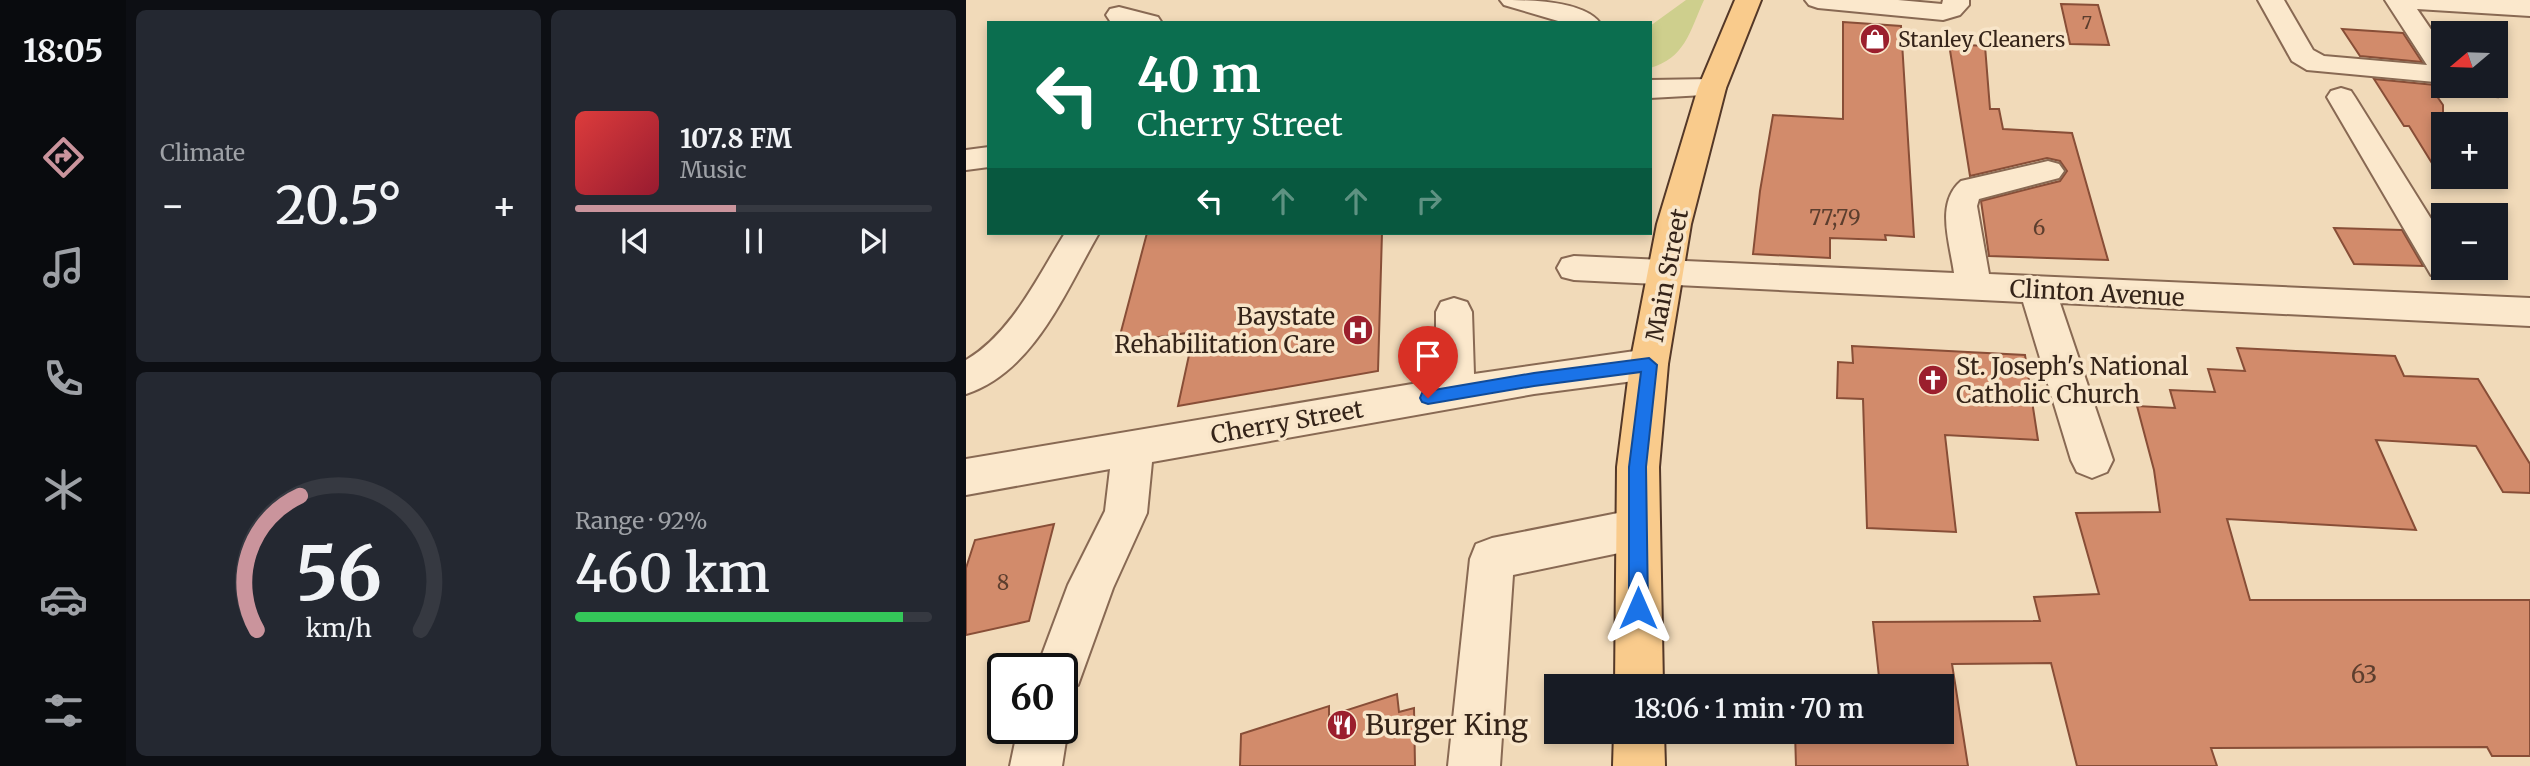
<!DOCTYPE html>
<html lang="en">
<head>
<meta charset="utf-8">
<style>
	body { margin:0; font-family:Merriweather,serif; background:#242831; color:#f1f3f6; height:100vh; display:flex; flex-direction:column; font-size:26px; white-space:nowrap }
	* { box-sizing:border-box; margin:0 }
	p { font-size:23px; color:#9ea1a6 }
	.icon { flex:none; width:38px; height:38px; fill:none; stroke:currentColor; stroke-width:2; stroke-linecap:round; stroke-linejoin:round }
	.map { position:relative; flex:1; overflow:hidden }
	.sheet { display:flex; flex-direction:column; gap:10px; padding:10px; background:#0d0f14; width:840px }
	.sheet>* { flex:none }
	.hud { position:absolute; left:21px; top:21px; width:665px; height:214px; border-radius:0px; box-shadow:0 4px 10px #0003; background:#0b6e4f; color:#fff; overflow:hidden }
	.needle { width:46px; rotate:251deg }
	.buttons { position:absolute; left:1465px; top:21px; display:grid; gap:14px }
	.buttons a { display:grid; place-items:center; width:77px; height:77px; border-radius:0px; background:#171b24; box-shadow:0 4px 10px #0003; font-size:35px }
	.speed { position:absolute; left:21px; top:653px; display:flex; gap:14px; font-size:35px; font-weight:700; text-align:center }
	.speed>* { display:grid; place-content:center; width:91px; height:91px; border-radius:50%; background:#171b24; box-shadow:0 4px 10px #0003; line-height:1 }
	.speed .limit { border:4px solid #111; border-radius:10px; background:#fff; color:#111 }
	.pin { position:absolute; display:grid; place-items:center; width:60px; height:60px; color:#fff; margin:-72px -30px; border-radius:50% 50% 50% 0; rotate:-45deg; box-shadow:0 0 7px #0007 }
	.pin .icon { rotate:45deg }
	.me { position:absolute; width:77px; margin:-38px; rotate:0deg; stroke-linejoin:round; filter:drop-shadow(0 0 5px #0008) }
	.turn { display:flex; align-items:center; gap:24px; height:147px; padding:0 35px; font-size:32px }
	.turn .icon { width:91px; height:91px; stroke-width:2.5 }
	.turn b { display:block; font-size:49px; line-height:60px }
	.lanes { display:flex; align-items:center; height:66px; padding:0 35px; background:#0003; justify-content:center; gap:35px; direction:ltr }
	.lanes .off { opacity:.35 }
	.big { font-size:52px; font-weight:600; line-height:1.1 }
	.sheet .tile { flex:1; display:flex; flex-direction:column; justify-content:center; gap:10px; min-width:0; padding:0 24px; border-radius:10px; background:#242831 }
	.sheet .dial { align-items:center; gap:0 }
	.dial svg { height:182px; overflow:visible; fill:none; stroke:#363941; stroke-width:7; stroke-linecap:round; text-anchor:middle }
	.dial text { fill:#f1f3f6; stroke:none }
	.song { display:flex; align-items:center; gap:21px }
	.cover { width:84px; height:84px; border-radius:10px; background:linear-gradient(135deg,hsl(0 70% 55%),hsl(350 70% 35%)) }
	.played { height:7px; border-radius:4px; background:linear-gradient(90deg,#ca949c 45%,#363941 45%) }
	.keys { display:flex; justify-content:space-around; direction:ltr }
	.heat { display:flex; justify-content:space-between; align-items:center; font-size:38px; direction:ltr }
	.charge { height:10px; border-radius:5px; background:linear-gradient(90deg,#34c759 92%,#363941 0) }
	.sheet .tiles { flex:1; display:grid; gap:10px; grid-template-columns:repeat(2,1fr) }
	.trip { position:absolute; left:578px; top:674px; width:410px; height:70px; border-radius:0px; background:#171b24; box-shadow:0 4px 10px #0003; font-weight:600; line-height:70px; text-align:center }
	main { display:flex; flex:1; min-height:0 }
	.tabs { display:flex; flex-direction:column; width:126px; justify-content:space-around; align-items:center; background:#090b0e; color:#9ea1a6 }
	.tabs .icon { width:49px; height:49px }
	.tabs .selected { color:#ca949c }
	.tabs b { font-size:32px; color:#f1f3f6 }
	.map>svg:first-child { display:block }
	.green { fill:#cecf8d }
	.building { fill:#d28b6b; stroke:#884e37; stroke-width:2 }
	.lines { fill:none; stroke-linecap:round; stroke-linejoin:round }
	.minor-casing { stroke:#886953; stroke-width:4 }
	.major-casing { stroke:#543828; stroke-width:4 }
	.minor { fill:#fbe8cc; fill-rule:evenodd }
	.major { fill:#f9cb8c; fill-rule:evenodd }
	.route { fill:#1a73e8; stroke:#114b97; stroke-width:2 }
	.labels { text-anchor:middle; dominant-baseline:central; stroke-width:7; stroke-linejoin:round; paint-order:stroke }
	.far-number-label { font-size:18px; fill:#5c3e2e }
	.far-poi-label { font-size:21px; fill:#352419; stroke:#f8e5c9; text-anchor:start }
	.number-label { font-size:21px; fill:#5c3e2e }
	.street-label { font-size:24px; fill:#352419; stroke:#f8e5c9 }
	.poi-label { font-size:24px; fill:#352419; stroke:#f8e5c9; text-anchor:end }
	.near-number-label { font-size:24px; fill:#5c3e2e }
	.near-poi-label { font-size:28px; fill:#352419; stroke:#f8e5c9; text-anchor:start }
</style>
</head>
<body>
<main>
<nav class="tabs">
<b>18:05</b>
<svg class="icon selected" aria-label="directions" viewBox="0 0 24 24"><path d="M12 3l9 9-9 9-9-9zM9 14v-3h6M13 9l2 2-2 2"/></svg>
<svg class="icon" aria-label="music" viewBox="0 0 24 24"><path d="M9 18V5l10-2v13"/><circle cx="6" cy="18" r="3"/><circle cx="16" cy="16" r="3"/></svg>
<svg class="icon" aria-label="phone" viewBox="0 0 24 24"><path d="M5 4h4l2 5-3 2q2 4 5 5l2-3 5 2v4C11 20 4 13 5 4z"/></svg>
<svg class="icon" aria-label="climate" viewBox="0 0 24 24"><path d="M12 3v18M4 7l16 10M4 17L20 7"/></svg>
<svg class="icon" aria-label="car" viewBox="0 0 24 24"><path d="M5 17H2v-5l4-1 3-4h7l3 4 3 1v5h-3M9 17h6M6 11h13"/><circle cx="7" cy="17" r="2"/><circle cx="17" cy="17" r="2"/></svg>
<svg class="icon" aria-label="filters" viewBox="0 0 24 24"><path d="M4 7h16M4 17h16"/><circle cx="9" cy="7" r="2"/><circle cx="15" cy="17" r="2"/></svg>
</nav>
<section class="sheet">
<div class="tiles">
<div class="tile"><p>Climate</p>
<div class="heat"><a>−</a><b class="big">20.5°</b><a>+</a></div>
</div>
<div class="tile">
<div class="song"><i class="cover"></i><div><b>107.8 FM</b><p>Music</p></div></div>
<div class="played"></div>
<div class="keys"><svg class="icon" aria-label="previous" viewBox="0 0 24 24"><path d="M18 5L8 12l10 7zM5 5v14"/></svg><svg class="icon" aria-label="pause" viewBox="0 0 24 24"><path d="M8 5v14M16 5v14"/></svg><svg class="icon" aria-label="next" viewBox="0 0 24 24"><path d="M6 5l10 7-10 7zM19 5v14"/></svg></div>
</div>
<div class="tile dial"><svg viewBox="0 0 100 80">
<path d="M14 69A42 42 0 1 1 86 69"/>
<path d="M14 69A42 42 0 0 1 33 10" stroke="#ca949c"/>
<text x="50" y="56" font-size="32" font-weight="700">56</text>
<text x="50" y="72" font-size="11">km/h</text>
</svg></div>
<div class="tile"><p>Range · 92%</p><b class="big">460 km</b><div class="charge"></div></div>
</div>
</section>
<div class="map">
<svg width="1564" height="766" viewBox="0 0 1564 766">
	<rect width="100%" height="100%" fill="#f1dab9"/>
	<path class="green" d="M 720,0 L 738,0 C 723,33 719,58 684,68 L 684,26 Z"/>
	<g class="building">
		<path d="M 1095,4 L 1132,5 L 1143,45 L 1104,44 Z"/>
		<path d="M 877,22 L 935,26 L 948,237 L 919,235 L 920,240 L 864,238 L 864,258 L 787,254 L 794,191 L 807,115 L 877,119 Z"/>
		<path d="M 1376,29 L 1437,33 L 1456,62 L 1394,56 Z"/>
		<path d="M 983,44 L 1019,46 L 1024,109 L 1033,109 L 1037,129 L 1106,133 L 1142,260 L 1023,256 L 1015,201 L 1094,181 L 1101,171 L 1094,161 L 1081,158 L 1004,176 Z"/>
		<path d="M 1408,79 L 1469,85 L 1477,83 L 1477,86 L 1524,86 L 1531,97 L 1468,92 L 1477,105 L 1477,181 L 1443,126 L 1438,126 Z"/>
		<path d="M 1368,228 L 1436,230 L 1457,266 L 1388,264 Z"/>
		<path d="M 181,233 L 416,233 L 412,371 L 212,406 L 228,332 L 152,343 Z"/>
		<path d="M 886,346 L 1059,355 L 1072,440 L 979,435 L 990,532 L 901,528 L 897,399 L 871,398 L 872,362 L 887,363 Z"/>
		<path d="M 1271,348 L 1429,356 L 1438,376 L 1512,379 L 1564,464 L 1564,493 L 1537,492 L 1510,446 L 1410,440 L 1450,530 L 1261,519 L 1284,600 L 1564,600 L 1564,756 L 1526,756 L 1521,747 L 1245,748 L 1251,766 L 1111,766 L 1085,663 L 986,664 L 1002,766 L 830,766 L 829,732 L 975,732 L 975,686 L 914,686 L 907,622 L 1074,621 L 1068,597 L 1133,594 L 1110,513 L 1194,512 L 1188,470 L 1171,406 L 1209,408 L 1204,390 L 1249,392 L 1242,369 L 1279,371 Z"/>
		<path d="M 88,524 L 63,621 L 0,635 L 0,568 L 9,540 Z"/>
		<path d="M 431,694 L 433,712 L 448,708 L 449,766 L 274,766 L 275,734 L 363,706 L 363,716 Z"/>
	</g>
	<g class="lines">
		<g class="minor-casing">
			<g id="minor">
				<path d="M 534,0 C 560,0 617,0 634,23 L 599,23 L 538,5 Z"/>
				<path d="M 839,0 L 932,0 L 976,4 L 977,0 L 1003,0 L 1003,5 L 994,15 L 977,20 L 852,8 L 843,5 Z"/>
				<path d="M 1292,0 L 1318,0 L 1347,50 L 1358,56 L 1461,65 L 1419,0 L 1564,0 L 1564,16 L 1451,9 L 1477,47 L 1477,80 L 1469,82 L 1341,70 L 1326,61 Z"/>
				<path d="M 153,7 L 192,17 L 196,23 L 144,21 L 140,15 L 144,9 Z"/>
				<path d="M 746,79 L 756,82 L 760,88 L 756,94 L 684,98 L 684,80 Z"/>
				<path d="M 1375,88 L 1385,91 L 1389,97 L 1477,238 L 1477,268 L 1493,268 L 1489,275 L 1477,278 L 1465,275 L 1361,97 L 1365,91 Z"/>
				<path d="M 23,147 L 23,167 L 0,170 L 0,150 Z"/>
				<path d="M 1082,161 L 1093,164 L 1098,171 L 1093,178 L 1013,199 L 1011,206 L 1023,274 L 1564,298 L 1564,326 L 1094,303 L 1147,460 L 1141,472 L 1126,478 L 1111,472 L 1105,460 L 1057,302 L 608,280 L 596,277 L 591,268 L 596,259 L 608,256 L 988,273 C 984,243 969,203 995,181 Z"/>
				<path d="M 99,233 L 133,233 C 100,290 68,372 0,394 L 0,360 C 46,333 72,276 99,233 Z"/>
				<path d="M 488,298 L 501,302 L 506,312 L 508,374 L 683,349 L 696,353 L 702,364 L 696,375 L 683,379 L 568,394 L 186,462 L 181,513 L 147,588 L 112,685 L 96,692 L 96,668 L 71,668 L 102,585 L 139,511 L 144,469 L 0,495 L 0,459 L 470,380 L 470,312 L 475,302 Z"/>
				<path d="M 672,509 L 687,515 L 694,529 L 687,543 L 672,549 L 547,575 L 534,766 L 482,766 L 504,559 L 510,544 L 526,538 Z"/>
				<path d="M 96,714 L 102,728 L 96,766 L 44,766 L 52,728 L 96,728 Z"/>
			</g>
		</g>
		<g class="major-casing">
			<g id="major">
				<path d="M 769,0 L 795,0 L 760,88 L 725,224 L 702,364 L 693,467 L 697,686 L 649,686 L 651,467 L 664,364 L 691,224 L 732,88 Z"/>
				<path d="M 648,732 L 698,732 L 699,766 L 647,766 Z"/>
			</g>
		</g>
		<use href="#minor" class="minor"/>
		<use href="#major" class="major"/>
	</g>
	<path class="route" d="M 683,358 L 691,365 L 680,467 L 682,608 L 679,614 L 672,617 L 666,614 L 663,608 L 663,467 L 675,372 L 568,386 L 462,404 L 456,402 L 454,398 L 456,393 L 462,391 L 568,373 Z"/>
	<defs>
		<g id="shop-disc" transform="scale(1.575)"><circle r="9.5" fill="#9b1f2d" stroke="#f8e5c9"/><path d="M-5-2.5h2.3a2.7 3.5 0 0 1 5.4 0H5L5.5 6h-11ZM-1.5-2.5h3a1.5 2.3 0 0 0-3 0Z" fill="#fff"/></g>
		<g id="hospital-disc" transform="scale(1.575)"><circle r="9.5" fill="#9b1f2d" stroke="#f8e5c9"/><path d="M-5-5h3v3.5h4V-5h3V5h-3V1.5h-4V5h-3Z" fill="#fff"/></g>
		<g id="church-disc" transform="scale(1.575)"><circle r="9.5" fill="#9b1f2d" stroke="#f8e5c9"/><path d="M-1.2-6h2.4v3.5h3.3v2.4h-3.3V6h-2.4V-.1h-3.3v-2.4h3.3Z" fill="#fff"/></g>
		<g id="restaurant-disc" transform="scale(1.575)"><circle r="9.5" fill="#9b1f2d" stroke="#f8e5c9"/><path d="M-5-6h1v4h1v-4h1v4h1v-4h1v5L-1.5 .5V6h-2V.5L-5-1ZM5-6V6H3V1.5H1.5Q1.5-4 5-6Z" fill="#fff"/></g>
	</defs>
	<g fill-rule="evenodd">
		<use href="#shop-disc" x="909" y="39"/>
		<use href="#hospital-disc" x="392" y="330"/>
		<use href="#church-disc" x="967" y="380"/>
		<use href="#restaurant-disc" x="376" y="725"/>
	</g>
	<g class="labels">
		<g class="far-number-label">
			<text x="1121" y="22">7</text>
		</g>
		<g class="far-poi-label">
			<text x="932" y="39">Stanley Cleaners</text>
		</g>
		<g class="number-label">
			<text x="869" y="217">77;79</text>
			<text x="1073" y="227">6</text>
			<text x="37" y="582">8</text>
		</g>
		<g class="street-label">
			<text transform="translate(701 275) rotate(-79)">Main Street</text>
			<text transform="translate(1131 293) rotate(3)">Clinton Avenue</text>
			<text transform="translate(321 422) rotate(-10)">Cherry Street</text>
		</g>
		<g class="poi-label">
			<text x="369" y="316">Baystate<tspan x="369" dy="28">Rehabilitation Care</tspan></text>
			<text x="990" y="366" text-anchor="start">St. Joseph's National<tspan x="990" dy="28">Catholic Church</tspan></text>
		</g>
		<g class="near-number-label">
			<text x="1398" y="674">63</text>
		</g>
		<g class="near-poi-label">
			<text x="399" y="725">Burger King</text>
		</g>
	</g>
</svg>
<div class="buttons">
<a><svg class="needle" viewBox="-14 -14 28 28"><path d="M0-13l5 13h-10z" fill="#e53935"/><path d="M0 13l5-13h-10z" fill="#9ea1a6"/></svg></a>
<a>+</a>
<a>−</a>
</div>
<div class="speed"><div class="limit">60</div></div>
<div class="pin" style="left:462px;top:398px;background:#d93025"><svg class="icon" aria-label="arrive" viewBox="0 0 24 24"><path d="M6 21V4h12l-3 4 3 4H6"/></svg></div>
<svg class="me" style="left:672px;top:608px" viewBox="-20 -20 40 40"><path d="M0-17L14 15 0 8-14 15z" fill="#1a73e8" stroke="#fff" stroke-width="4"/></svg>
<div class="trip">18:06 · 1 min · 70 m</div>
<div class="hud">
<div class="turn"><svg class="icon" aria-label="left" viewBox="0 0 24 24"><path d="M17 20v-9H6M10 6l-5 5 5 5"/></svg><div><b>40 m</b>Cherry Street</div></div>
<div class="lanes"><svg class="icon" aria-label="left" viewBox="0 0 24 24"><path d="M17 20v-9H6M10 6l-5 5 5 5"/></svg><svg class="icon off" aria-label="ahead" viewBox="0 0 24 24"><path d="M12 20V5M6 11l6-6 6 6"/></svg><svg class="icon off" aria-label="ahead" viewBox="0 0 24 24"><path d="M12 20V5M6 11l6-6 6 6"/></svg><svg class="icon off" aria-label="right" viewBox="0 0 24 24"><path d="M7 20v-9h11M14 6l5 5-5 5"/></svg></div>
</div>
</div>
</main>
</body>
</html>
